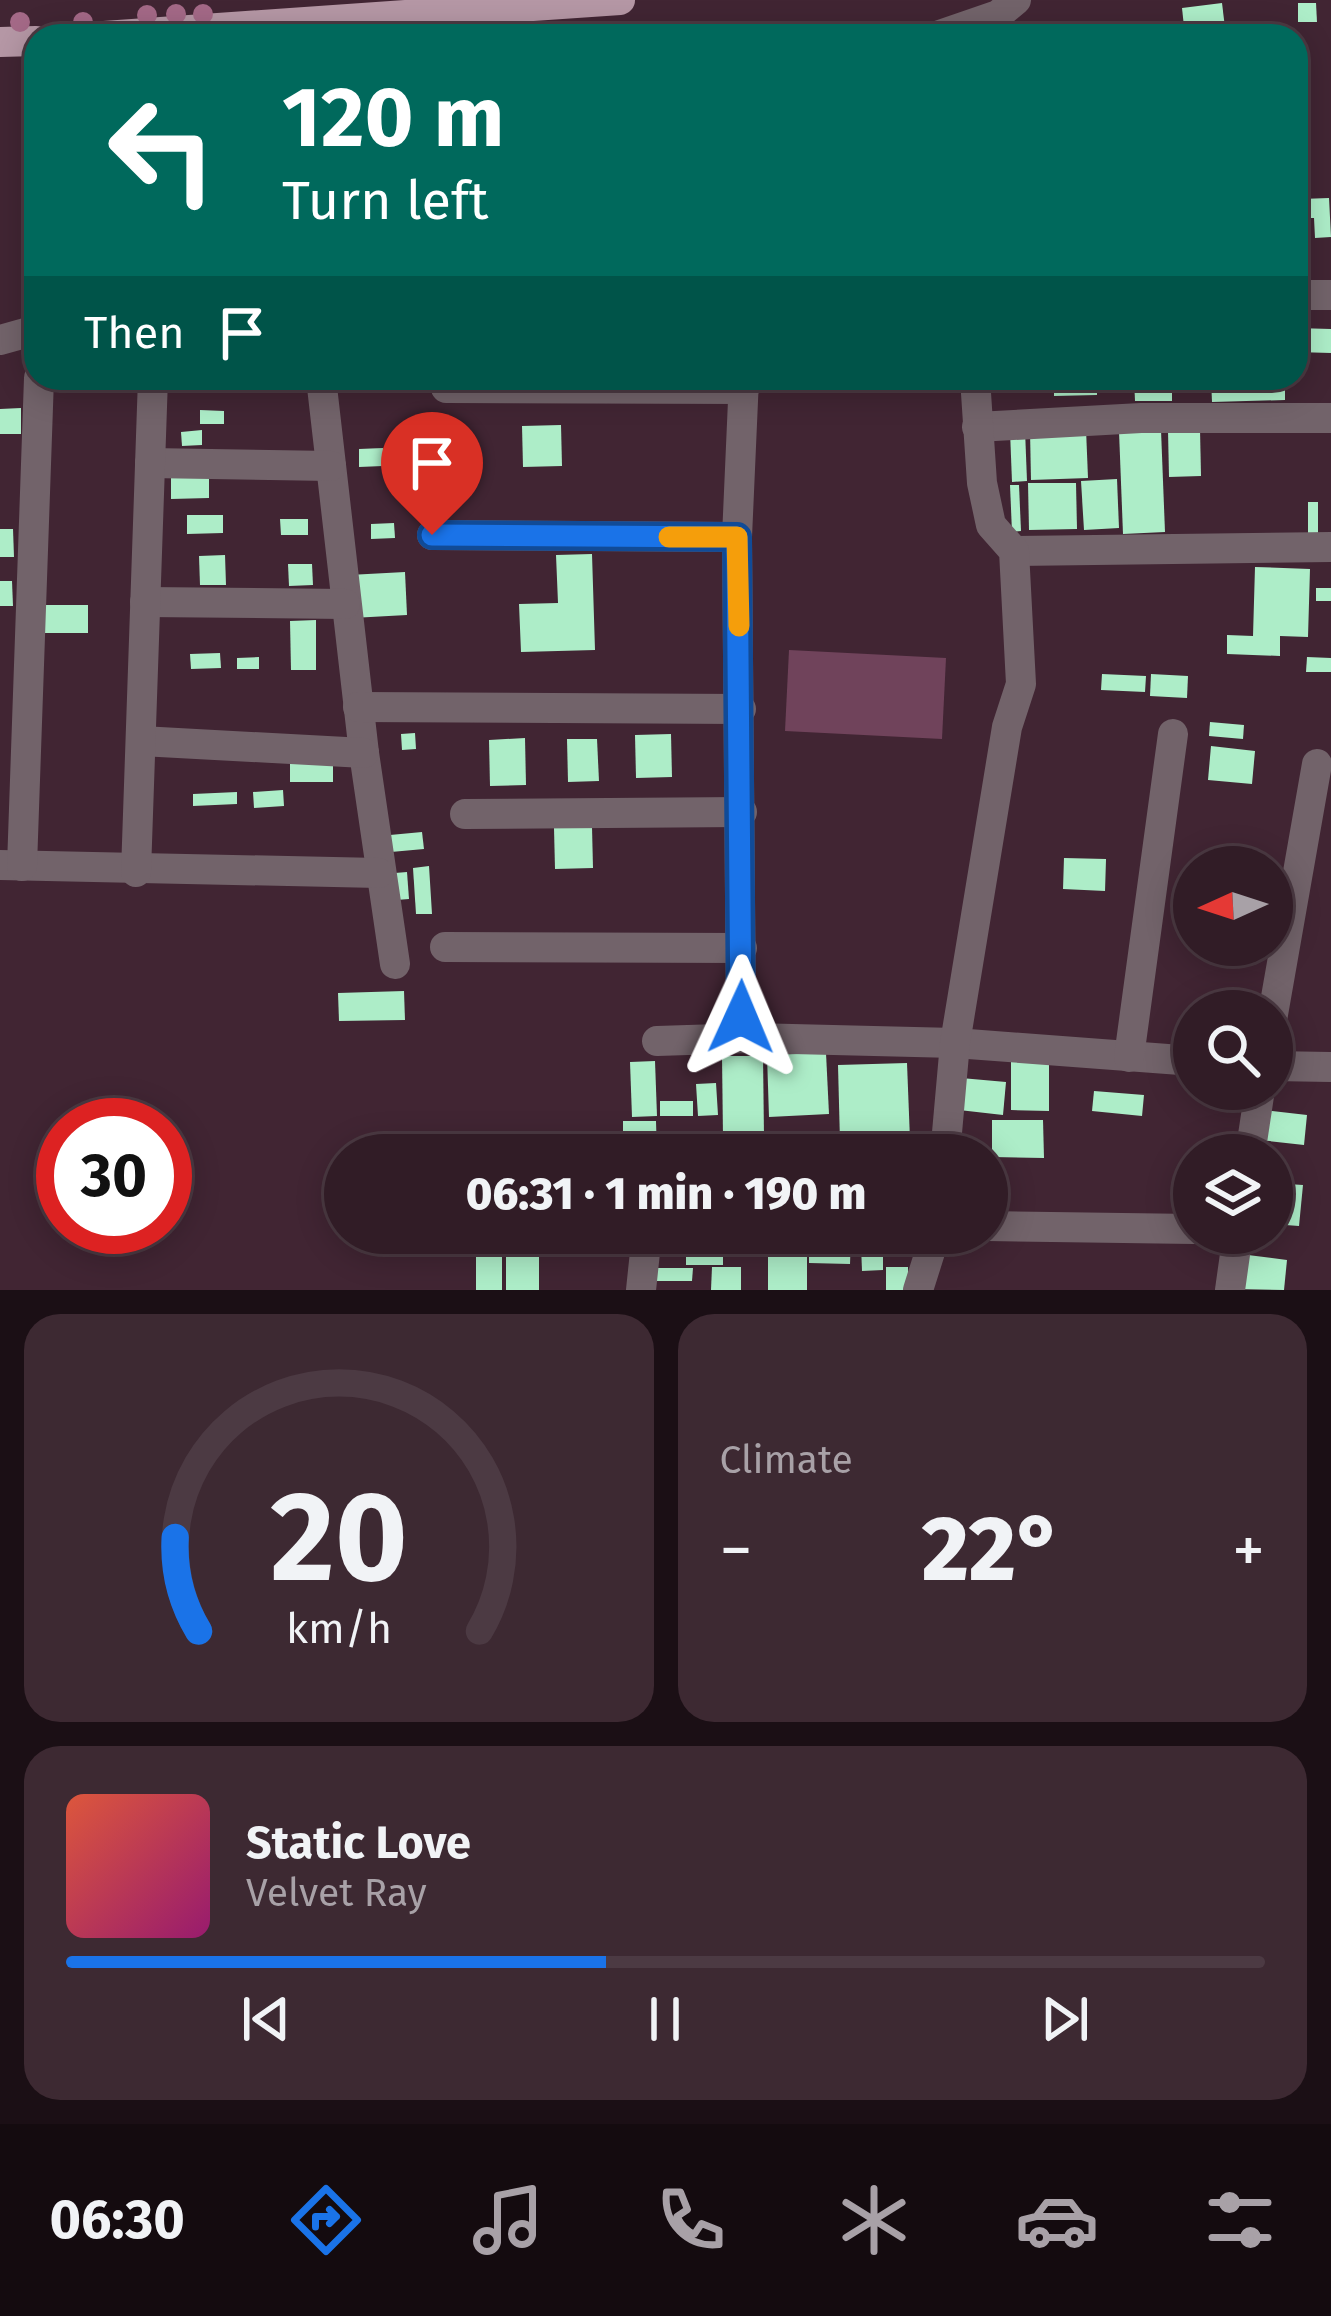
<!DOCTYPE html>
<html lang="en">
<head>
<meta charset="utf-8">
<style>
	body { margin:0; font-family:"Fira Sans",sans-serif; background:#3d2932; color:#f1f3f6; height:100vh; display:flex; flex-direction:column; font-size:45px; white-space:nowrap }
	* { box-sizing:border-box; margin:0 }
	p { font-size:39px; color:#a8a1a7 }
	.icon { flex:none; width:66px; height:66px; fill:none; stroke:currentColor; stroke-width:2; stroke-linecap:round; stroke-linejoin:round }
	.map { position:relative; height:1290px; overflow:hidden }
	.details { display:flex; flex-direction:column; gap:24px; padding:24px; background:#1b0f15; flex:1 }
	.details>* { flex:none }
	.top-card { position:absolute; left:24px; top:24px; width:1284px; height:366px; border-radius:36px; box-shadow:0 6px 30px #0003,0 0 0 3px #4c3a43; background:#00695c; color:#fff; overflow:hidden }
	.needle { width:78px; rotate:267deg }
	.tools { position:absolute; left:1173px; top:846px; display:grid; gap:24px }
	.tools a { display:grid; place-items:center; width:120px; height:120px; border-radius:50%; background:#311c26; box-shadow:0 6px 30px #0003,0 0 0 3px #4c3a43; font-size:60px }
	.speed { position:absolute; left:36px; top:1098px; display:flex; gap:24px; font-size:60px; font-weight:700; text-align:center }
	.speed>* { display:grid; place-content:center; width:156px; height:156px; border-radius:50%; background:#311c26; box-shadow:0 6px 30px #0003,0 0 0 3px #4c3a43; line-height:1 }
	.speed .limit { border:18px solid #d22; background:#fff; color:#111 }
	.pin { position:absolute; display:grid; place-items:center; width:102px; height:102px; color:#fff; margin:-123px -51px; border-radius:50% 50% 50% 0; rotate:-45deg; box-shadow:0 0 12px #0007 }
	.pin .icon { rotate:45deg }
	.me { position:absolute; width:132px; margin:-66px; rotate:1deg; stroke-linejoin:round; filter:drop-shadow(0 0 9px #0008) }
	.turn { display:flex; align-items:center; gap:42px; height:252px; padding:0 60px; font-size:54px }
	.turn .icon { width:156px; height:156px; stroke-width:2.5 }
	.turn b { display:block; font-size:84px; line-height:102px }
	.then { display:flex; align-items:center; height:114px; padding:0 60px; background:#0003; gap:24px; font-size:45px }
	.big { font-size:90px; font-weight:800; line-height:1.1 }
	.details .tile { flex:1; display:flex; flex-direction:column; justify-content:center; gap:18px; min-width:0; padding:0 42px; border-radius:36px; background:#3d2932 }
	.details .dial { align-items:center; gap:0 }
	.dial svg { height:312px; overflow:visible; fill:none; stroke:#4c3a43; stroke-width:7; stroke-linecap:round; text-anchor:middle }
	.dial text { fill:#f1f3f6; stroke:none }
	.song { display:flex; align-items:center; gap:36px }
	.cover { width:144px; height:144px; border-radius:18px; background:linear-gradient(135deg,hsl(10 70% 55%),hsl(320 70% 35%)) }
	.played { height:12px; border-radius:6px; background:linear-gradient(90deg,#1a73e8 45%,#4c3a43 45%) }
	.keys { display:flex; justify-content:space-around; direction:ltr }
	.heat { display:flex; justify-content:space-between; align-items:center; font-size:66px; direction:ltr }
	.details .tiles { flex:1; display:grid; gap:24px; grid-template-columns:1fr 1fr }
	.tile:last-child { grid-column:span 2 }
	.trip { position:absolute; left:324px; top:1134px; width:684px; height:120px; border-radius:60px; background:#311c26; box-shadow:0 6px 30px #0003,0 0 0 3px #4c3a43; font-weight:800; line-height:120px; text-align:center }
	.menu { display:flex; height:192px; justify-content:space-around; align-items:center; background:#140b0f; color:#a8a1a7 }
	.menu .icon { width:84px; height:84px }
	.menu .on { color:#1a73e8 }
	.menu b { font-size:54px; color:#f1f3f6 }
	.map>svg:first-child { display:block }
	.green { fill:#70435b }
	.building { fill:#adedc8 }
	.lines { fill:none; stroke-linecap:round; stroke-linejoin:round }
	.minor { stroke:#72636a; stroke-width:30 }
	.major { stroke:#b597a5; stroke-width:30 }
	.tree { fill:#a46987 }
	.route-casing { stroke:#114b97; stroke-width:30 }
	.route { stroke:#1a73e8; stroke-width:21 }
	.slow { stroke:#f59e0b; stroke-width:21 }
</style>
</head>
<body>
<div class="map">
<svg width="1331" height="1290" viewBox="0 0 1331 1290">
	<rect width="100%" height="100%" fill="#412533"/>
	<path class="green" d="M 789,650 L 946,658 L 942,739 L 785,731 Z"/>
	<g class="building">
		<path d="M 1222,3 L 1226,36 L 1185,36 L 1182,8 Z"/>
		<path d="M 1298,3 L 1316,3 L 1317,22 L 1298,22 Z"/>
		<path d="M 1329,198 L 1331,237 L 1315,238 L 1314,218 L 1302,218 L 1301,199 Z"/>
		<path d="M 1296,328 L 1331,329 L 1331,353 L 1296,352 Z"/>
		<path d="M 1054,378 L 1097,378 L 1097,395 L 1054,396 Z"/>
		<path d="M 1134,378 L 1172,378 L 1172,401 L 1135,401 Z"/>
		<path d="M 1211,378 L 1285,378 L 1285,400 L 1212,402 Z"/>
		<path d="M 21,408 L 21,434 L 0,434 L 0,409 Z"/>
		<path d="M 200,410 L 224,411 L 224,424 L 200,424 Z"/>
		<path d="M 561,425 L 562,466 L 523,467 L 522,426 Z"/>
		<path d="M 1086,429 L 1088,478 L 1031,480 L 1030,431 Z"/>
		<path d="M 1200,429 L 1201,476 L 1169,477 L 1168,430 Z"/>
		<path d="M 202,430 L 202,445 L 182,446 L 181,432 Z"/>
		<path d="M 1025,430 L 1027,481 L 1012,482 L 1010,431 Z"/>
		<path d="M 1161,430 L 1165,532 L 1123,534 L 1119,431 Z"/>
		<path d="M 383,448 L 383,466 L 359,467 L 359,449 Z"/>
		<path d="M 171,473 L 209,473 L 209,498 L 171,499 Z"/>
		<path d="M 1117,479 L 1119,528 L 1084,530 L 1081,481 Z"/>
		<path d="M 1028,483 L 1076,483 L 1077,529 L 1029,530 Z"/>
		<path d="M 1010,485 L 1019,485 L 1021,531 L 1012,532 Z"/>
		<rect x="1308" y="502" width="10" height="33"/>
		<path d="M 187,515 L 223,515 L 223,533 L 187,534 Z"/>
		<path d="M 280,519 L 308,519 L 308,535 L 281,535 Z"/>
		<path d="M 394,523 L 395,538 L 371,539 L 371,524 Z"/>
		<path d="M 0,529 L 13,529 L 14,557 L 0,557 Z"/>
		<path d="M 592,554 L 595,650 L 521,652 L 519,604 L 558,603 L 556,555 Z"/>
		<path d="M 225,555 L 226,585 L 200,585 L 199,556 Z"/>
		<path d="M 288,564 L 312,564 L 313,585 L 289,586 Z"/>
		<path d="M 1255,567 L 1310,569 L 1308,637 L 1280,636 L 1280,656 L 1227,654 L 1227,635 L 1253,636 Z"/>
		<path d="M 405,572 L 407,615 L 352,618 L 349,575 Z"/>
		<path d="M 0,581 L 12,581 L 13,606 L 0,606 Z"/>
		<rect x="1316" y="588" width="15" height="13"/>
		<rect x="43" y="605" width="45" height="28"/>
		<path d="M 316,620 L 316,670 L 291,670 L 290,621 Z"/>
		<path d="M 220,653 L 221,668 L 191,669 L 190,654 Z"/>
		<path d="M 259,657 L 259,669 L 237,669 L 237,658 Z"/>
		<path d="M 1307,657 L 1331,658 L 1331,672 L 1306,672 Z"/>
		<path d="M 1102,674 L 1146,676 L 1145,692 L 1101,690 Z"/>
		<path d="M 1151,674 L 1188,676 L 1187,698 L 1150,696 Z"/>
		<path d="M 1210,722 L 1244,725 L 1243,739 L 1209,736 Z"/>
		<path d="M 415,733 L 416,749 L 402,750 L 401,734 Z"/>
		<path d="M 671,734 L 672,777 L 636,778 L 635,735 Z"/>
		<path d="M 525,738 L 526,785 L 490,786 L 489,740 Z"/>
		<path d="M 567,739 L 597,739 L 599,781 L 568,782 Z"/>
		<path d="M 1211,746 L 1255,751 L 1252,784 L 1208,780 Z"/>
		<path d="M 333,757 L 333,782 L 290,782 L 290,758 Z"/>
		<path d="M 283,790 L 284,806 L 254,808 L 253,792 Z"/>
		<path d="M 237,792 L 237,804 L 193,806 L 193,794 Z"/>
		<path d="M 592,827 L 593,868 L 555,869 L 554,828 Z"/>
		<path d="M 422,832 L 424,849 L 391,852 L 390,835 Z"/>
		<path d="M 1064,858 L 1106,859 L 1105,891 L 1063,889 Z"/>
		<path d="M 429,866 L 432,914 L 416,914 L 413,868 Z"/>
		<path d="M 407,872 L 409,899 L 384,901 L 383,874 Z"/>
		<path d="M 404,991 L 405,1020 L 339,1021 L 338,993 Z"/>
		<path d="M 826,1053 L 829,1114 L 769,1117 L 767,1055 Z"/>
		<path d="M 722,1056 L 763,1056 L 764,1137 L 723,1137 Z"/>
		<path d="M 655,1061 L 657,1116 L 632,1117 L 630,1062 Z"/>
		<path d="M 1011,1062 L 1049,1062 L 1049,1111 L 1011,1110 Z"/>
		<path d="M 907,1063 L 910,1140 L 840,1142 L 838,1065 Z"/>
		<path d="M 961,1078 L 1006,1082 L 1003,1115 L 959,1110 Z"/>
		<path d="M 716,1083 L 718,1115 L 698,1116 L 696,1084 Z"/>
		<path d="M 1094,1091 L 1144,1095 L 1142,1116 L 1092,1111 Z"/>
		<rect x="660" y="1101" width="33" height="15"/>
		<path d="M 1264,1110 L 1307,1115 L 1304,1145 L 1260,1140 Z"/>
		<path d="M 992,1120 L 1043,1120 L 1044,1158 L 992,1157 Z"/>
		<path d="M 623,1121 L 656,1121 L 657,1155 L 623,1155 Z"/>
		<path d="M 1272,1183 L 1303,1185 L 1299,1226 L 1272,1224 Z"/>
		<path d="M 653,1233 L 681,1233 L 681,1243 L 652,1243 Z"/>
		<rect x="686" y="1233" width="37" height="32"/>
		<path d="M 726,1233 L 757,1233 L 758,1244 L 726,1246 Z"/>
		<path d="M 809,1233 L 851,1233 L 850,1264 L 809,1263 Z"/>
		<path d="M 476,1242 L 502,1243 L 502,1290 L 476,1290 Z"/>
		<path d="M 506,1245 L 539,1246 L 539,1290 L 506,1290 Z"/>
		<path d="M 861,1245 L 883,1245 L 883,1270 L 862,1271 Z"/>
		<path d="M 1240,1254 L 1287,1260 L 1284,1290 L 1235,1289 Z"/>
		<rect x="768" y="1255" width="39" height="35"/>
		<path d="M 712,1267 L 741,1267 L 741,1290 L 711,1290 Z"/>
		<rect x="886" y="1267" width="22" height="23"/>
		<path d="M 650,1268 L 693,1268 L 692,1281 L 650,1281 Z"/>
	</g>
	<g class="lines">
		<g class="minor">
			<path d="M 937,36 L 998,15 L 1016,0"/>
			<path d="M 1296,295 L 1331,295"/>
			<path d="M 0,340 L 36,330"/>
			<path d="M 321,378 L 364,753 L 395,964"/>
			<path d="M 744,378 L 737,537 L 741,1017 L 750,1038 L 955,1043 L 1194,1061"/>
			<path d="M 446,388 L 744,389"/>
			<path d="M 977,427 L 1141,418 L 1331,418"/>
			<path d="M 150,463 L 331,466"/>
			<path d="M 432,535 L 737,537"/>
			<path d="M 1014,551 L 1331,547"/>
			<path d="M 145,602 L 345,604"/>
			<path d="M 358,707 L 741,709"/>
			<path d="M 141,741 L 364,753"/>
			<path d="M 465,814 L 742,812"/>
			<path d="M 0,865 L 379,873"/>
			<path d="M 22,866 L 39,378"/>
			<path d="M 136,872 L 153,378"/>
			<path d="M 445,947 L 742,948"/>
			<path d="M 1272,1020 L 1317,764"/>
			<path d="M 657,1041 L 750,1038"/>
			<path d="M 1129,1057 L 1173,734"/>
			<path d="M 1272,1066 L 1331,1067"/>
			<path d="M 945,1155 L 955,1043 L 1007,727 L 1021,684 L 1014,551 L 991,525 L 982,483 L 975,378"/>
			<path d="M 1250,1155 L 1260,1089"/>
			<path d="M 987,1226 L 1194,1229"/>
			<path d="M 641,1290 L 647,1233"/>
			<path d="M 918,1290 L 936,1233"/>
			<path d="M 1230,1290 L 1238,1233"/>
		</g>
		<g class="major">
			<path d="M 104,36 L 620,0"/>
			<path d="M 0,42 L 36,41"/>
		</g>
	</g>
	<g class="tree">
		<circle cx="176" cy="14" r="10"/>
		<circle cx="203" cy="14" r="10"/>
		<circle cx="147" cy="15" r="10"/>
		<circle cx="20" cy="22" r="10"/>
		<circle cx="83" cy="22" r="10"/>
	</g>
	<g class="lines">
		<g class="route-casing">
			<path id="route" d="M 432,535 L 737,537 L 741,1017"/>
		</g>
		<use href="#route" class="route"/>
		<path class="slow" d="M 669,537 L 737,537 L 739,626"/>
	</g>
</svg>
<div class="tools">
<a><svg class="needle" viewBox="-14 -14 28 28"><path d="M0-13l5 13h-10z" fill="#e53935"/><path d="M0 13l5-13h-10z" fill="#a8a1a7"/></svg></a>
<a><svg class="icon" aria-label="search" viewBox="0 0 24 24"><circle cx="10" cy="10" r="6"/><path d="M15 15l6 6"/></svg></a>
<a><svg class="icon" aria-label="layers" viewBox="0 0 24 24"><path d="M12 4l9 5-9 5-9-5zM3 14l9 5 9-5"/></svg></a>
</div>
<div class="speed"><div class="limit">30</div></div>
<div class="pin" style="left:432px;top:535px;background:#d93025"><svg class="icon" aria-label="arrive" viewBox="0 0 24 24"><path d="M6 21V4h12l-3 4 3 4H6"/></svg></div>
<svg class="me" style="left:741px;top:1017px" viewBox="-20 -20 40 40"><path d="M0-17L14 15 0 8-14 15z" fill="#1a73e8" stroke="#fff" stroke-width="4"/></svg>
<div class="trip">06:31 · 1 min · 190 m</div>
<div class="top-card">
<div class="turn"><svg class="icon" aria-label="left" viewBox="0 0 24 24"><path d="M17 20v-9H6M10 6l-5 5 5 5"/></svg><div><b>120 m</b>Turn left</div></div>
<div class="then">Then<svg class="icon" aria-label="arrive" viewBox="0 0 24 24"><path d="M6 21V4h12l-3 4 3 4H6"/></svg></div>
</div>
</div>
<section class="details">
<div class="tiles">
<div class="tile dial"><svg viewBox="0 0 100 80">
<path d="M14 69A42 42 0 1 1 86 69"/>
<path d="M14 69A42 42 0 0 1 8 45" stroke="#1a73e8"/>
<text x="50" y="56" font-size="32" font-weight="700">20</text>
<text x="50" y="72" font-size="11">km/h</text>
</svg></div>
<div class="tile"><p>Climate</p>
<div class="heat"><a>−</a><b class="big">22°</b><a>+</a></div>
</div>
<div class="tile">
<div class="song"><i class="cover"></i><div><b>Static Love</b><p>Velvet Ray</p></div></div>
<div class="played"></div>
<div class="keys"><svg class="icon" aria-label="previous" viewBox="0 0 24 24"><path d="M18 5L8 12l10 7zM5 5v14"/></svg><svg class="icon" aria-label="pause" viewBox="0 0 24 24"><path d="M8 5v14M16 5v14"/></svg><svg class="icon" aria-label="next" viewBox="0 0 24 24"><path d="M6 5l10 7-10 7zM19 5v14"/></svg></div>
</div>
</div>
</section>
<nav class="menu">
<b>06:30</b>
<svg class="icon on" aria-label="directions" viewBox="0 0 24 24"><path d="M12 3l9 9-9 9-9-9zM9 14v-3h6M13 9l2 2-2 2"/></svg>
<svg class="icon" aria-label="music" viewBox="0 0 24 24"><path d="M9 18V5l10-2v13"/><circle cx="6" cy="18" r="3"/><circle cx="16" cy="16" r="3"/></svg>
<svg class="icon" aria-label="phone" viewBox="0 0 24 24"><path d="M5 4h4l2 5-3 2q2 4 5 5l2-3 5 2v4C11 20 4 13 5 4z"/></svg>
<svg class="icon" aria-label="climate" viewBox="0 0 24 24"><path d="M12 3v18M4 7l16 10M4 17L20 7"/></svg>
<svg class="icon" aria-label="car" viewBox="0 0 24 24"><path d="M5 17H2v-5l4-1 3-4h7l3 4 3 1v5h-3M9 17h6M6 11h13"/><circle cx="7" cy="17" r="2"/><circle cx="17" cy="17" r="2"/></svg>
<svg class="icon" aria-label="filters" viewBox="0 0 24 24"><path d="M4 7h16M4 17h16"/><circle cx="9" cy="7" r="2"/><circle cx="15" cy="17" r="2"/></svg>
</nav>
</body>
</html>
